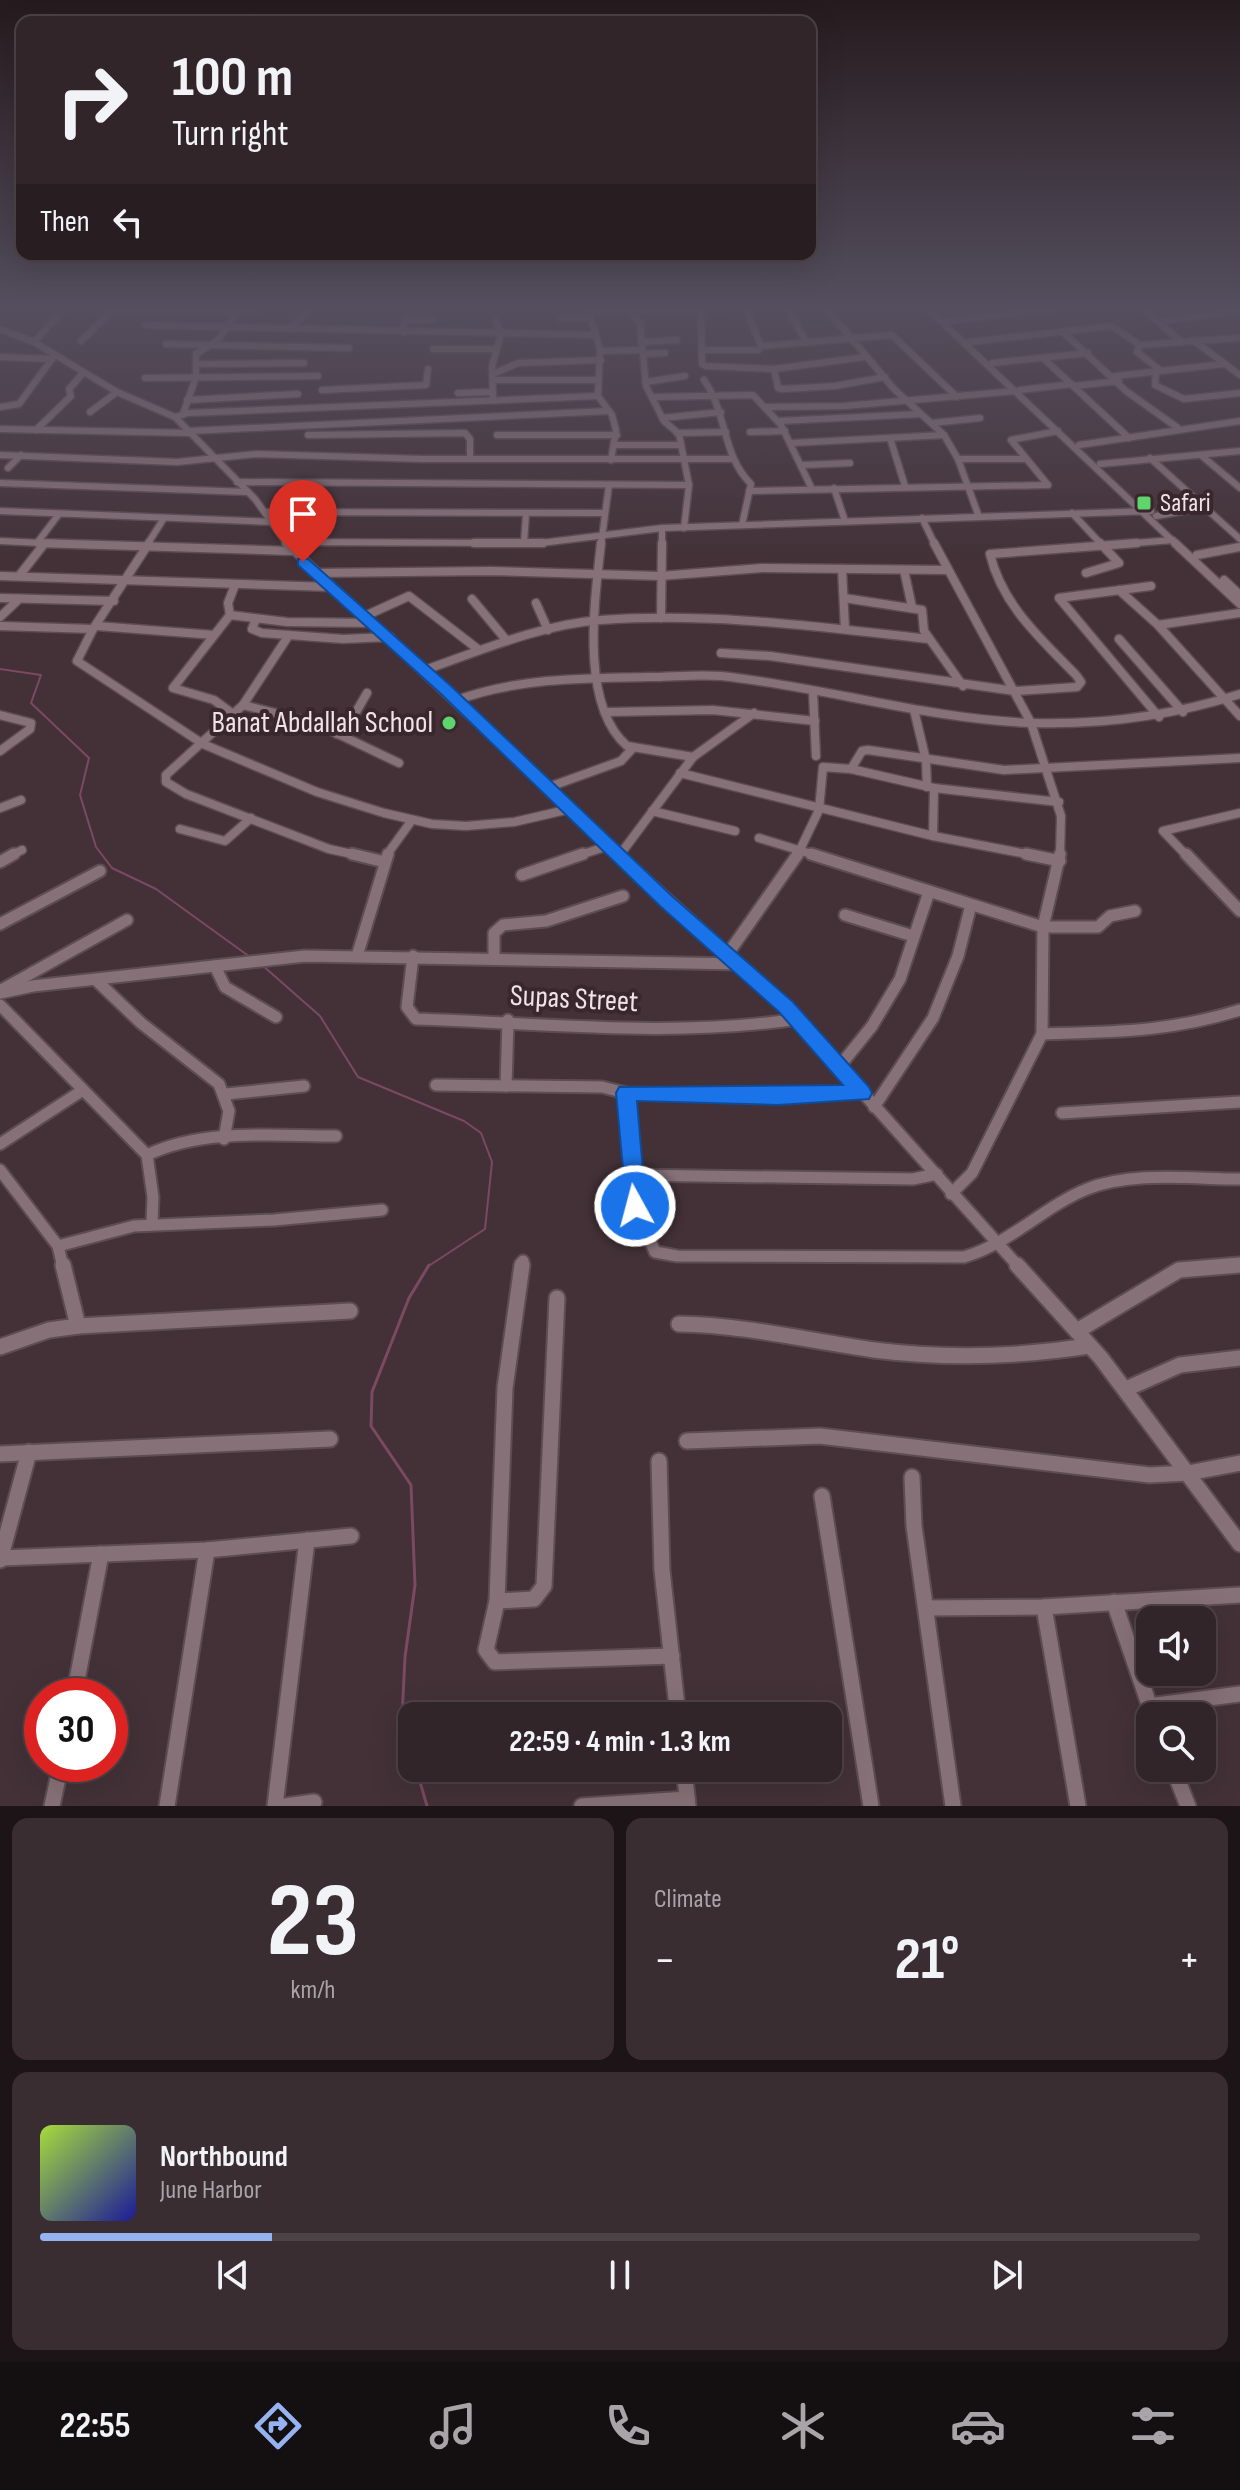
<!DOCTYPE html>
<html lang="en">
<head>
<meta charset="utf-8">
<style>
	body { margin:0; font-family:"Sofia Sans Condensed",sans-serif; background:#3a2d31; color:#f1f3f6; height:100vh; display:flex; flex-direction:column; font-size:30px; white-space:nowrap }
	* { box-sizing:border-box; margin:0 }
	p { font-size:26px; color:#a8a5a8 }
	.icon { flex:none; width:44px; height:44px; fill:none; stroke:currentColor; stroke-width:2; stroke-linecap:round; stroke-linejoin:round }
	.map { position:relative; height:1806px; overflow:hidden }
	.side { display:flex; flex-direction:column; gap:12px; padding:12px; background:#1c1417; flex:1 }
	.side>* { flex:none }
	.banner { position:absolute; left:16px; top:16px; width:800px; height:244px; border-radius:16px; box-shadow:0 8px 32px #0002,0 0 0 2px #4d4246; background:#322529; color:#f1f3f6; overflow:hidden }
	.controls { position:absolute; left:1136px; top:1606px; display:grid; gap:16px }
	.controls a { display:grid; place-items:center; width:80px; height:80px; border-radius:16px; background:#322529; box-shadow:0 8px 32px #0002,0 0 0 2px #4d4246; font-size:40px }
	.speed { position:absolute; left:24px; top:1678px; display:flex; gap:16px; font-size:40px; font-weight:700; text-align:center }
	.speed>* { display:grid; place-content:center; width:104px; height:104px; border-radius:50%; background:#322529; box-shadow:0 8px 32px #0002,0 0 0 2px #4d4246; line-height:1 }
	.speed .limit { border:12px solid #d22; background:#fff; color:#111 }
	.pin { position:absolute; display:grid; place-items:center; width:68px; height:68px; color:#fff; margin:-82px -34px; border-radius:50% 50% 50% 0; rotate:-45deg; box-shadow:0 0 8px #0007 }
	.pin .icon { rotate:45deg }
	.me { position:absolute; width:88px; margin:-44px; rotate:353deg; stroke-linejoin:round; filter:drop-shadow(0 0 6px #0008) }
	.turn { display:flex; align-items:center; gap:28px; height:168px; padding:0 24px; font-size:36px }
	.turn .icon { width:104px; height:104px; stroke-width:2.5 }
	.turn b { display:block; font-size:56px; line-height:68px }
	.then { display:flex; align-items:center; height:76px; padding:0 24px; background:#0003; gap:16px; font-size:30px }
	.big { font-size:60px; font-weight:700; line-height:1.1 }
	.side .card { flex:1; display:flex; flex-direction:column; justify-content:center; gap:12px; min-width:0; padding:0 28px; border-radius:16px; background:#3a2d31 }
	.side .dial { align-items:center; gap:0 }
	.dial b { font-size:104px; line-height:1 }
	.song { display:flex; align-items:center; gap:24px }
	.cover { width:96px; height:96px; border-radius:12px; background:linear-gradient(135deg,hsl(80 70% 55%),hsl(240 70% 35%)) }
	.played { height:8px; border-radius:4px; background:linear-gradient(90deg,#95b2f1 20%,#4d4246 20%) }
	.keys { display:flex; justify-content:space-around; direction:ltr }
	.heat { display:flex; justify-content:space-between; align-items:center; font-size:44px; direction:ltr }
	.side .tiles { flex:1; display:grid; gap:12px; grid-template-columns:1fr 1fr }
	.card:last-child { grid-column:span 2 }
	.trip { position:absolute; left:398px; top:1702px; width:444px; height:80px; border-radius:16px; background:#322529; box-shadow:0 8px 32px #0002,0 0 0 2px #4d4246; font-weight:700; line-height:80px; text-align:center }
	.menu { display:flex; height:128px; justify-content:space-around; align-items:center; background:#140f10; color:#a8a5a8 }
	.menu .icon { width:56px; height:56px }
	.menu .selected { color:#95b2f1 }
	.menu b { font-size:36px; color:#f1f3f6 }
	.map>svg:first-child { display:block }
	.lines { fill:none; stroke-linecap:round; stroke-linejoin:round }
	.stream-far1 { stroke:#7b4962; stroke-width:2 }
	.stream { stroke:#7b4962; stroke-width:3 }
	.minor-far3-casing { stroke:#5c4d53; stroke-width:9 }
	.minor-far2-casing { stroke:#5c4d53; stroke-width:11 }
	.minor-far1-casing { stroke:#5c4d53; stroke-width:15 }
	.minor-casing { stroke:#5c4d53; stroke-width:19 }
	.minor-far3 { stroke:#877178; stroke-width:6 }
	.minor-far2 { stroke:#877178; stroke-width:8 }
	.minor-far1 { stroke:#877178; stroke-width:11 }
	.minor { stroke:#877178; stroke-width:15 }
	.route { fill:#1a73e8; stroke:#114b97; stroke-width:2 }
	.poi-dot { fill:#5ed56c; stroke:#39272d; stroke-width:3 }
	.labels { text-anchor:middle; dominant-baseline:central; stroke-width:8; stroke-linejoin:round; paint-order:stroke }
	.far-poi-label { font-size:26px; fill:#efe3e7; stroke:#39272d; text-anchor:start }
	.poi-label { font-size:30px; fill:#efe3e7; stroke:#39272d; text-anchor:end }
	.street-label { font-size:30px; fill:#efe3e7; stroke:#39272d }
</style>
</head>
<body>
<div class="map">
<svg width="1240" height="1806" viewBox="0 0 1240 1806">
	<rect width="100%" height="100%" fill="#433137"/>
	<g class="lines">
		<g class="stream-far1">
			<path d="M 0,669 L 41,675 L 31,703 L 89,758 L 80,795 L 96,847 L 112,868 L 156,889 L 250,957"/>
			<path d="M 262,965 L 320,1016 L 358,1077 L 464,1121 L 481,1133 L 492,1162 L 485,1229 L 427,1267"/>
		</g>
		<g class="stream">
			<path d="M 412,1753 L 402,1717 L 405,1657 L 415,1585 L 411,1485 L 371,1426 L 372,1392 L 409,1298 L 429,1265"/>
			<path d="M 416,1768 L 427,1806"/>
		</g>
		<g class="minor-far3-casing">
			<g id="minor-far3">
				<path d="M 787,307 L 806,342"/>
				<path d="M 825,307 L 894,389 L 944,435 L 958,459 L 979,517"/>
				<path d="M 926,307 L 1177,545"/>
				<path d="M 1141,307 L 1179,340"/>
				<path d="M 65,308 L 216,310"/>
				<path d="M 588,308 L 600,349 L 598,396 L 612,415 L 616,430 L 611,460"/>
				<path d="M 746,310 L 761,346"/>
				<path d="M 588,311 L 784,307"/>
				<path d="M 630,311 L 640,323 L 646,386 L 664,421 L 679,434 L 689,485 L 684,528"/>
				<path d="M 701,311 L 702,364 L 706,366 L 774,369 L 865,357"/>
				<path d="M 236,312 L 259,313"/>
				<path d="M 560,318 L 590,318"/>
				<path d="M 946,321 L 1069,307"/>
				<path d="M 1159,321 L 1240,311"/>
				<path d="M 145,325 L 596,335"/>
				<path d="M 0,329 L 34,342 L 117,392 L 175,417 L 255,499 L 288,545"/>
				<path d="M 289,329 L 313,307"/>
				<path d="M 1062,331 L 1126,391 L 1178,428"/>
				<path d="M 403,332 L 405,320 L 433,319"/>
				<path d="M 1193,340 L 1240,375"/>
				<path d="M 81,341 L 114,309"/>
				<path d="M 34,342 L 66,307"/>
				<path d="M 641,342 L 677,340"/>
				<path d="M 969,342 L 1111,326 L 1140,345 L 1237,338"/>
				<path d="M 166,344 L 349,348"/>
				<path d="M 1140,345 L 1137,352 L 1160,370"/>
				<path d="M 433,349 L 495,349"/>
				<path d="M 703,350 L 758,350 L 761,346 L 892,335 L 957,397"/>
				<path d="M 600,351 L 642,350"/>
				<path d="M 643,354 L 665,353"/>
				<path d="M 0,357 L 52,359"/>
				<path d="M 1043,358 L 1129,438"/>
				<path d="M 992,363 L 1088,353"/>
				<path d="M 197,364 L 304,363"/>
				<path d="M 774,369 L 778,388 L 783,389 L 835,386 L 885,377"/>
				<path d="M 1156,371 L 1155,385 L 1184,399 L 1240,393"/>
				<path d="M 493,374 L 518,363 L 601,360"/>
				<path d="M 1115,376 L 1224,364"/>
				<path d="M 145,378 L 318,376"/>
				<path d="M 493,380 L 597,380"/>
				<path d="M 704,380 C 727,412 722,456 751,484 L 742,525"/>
				<path d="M 645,382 L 685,376"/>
				<path d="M 1074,386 L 1119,381"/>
				<path d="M 322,390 L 426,385 L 428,369"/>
				<path d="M 1020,390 L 1072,384"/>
				<path d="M 458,393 L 493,392"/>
				<path d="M 655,397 L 753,395 L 781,425 L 812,489"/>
				<path d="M 187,400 L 298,394"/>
				<path d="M 493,400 L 492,366 L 501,334 L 496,320"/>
				<path d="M 0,407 L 19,404 L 54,356"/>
				<path d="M 766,407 L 844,406 L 1016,391"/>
				<path d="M 90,412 L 117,392"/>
				<path d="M 183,414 L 196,377 L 196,354 L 218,340 L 237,313 L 216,310 L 219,307"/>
				<path d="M 175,417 L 188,413 L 598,396"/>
				<path d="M 662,418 L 721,412"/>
				<path d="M 779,421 L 920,414"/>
				<path d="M 932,423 L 980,418"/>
				<path d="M 0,429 L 191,433"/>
				<path d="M 36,430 L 71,396 L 69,389 L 83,373"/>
				<path d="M 189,431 L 609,411"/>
				<path d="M 750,432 L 785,431"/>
				<path d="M 677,433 L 726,432"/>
				<path d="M 308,435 L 465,433 L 470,439 L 470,459"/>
				<path d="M 497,435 L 617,435"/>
				<path d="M 890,438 L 905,486"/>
				<path d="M 792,443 L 944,435"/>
				<path d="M 614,445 L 681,445"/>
				<path d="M 1079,445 L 1240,421"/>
				<path d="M 0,455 L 177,462 L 257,454 L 423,459 L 731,459"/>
				<path d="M 1202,456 L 1240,488"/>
				<path d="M 1150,458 L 1240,539"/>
				<path d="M 958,459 L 1023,459"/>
				<path d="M 1100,464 L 1240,451"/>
				<path d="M 802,465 L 850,463"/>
				<path d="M 8,468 L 21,455"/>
				<path d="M 237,482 L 689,485"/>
				<path d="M 0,483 L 248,492"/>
				<path d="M 1048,485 L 1011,440 L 1058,431"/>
				<path d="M 834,488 L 845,521"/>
				<path d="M 749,491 L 1048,485"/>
				<path d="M 0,511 L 273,522"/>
				<path d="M 265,512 L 605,513"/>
				<path d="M 1072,513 L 1102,545"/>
				<path d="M 1156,516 L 1205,507"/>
				<path d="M 922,518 L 935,545"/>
				<path d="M 0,541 L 83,545"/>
				<path d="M 285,542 L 541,543 L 662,528 L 1151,511"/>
				<path d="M 37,543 L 59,514"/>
				<path d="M 524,543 L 526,514"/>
				<path d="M 147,545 L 164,518"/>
				<path d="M 601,545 L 609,485"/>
				<path d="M 662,545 L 662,528"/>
				<path d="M 1111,545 L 1173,540"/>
			</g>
		</g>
		<g class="minor-far2-casing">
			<g id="minor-far2">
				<path d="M 38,543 L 292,551"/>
				<path d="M 286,543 L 619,856"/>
				<path d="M 474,543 L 543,543"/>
				<path d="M 601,543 C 595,599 579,704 627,746 L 693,757"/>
				<path d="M 934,543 L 1031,723 L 1061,816 L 1060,856"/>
				<path d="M 1175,543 L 1240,604"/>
				<path d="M 1197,555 L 1240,547"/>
				<path d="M 842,569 L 845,629"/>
				<path d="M 904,570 L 912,607"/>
				<path d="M 315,573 L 490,571 L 660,576 L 762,568 L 946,570"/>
				<path d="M 1086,573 L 1119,563 L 1100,543"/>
				<path d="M 0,576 L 330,587"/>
				<path d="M 19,576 L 44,544"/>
				<path d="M 1224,580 L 1240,595"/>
				<path d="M 235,585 L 228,603 L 230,615 L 287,622 L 373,623"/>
				<path d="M 1151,586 L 1059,598 L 1159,717"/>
				<path d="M 1119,590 L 1158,625 L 1240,716"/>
				<path d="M 0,598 L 114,601"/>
				<path d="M 844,598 L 922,610 L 924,631 L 963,686"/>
				<path d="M 472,599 L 507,641"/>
				<path d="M 536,603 L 548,630"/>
				<path d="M 230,615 L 173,688 L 214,700 L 233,714"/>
				<path d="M 365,616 L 409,596 L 479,650"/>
				<path d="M 0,617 L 19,599"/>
				<path d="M 661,618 L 662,543"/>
				<path d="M 256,619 L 252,629 L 262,633 L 343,639 L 390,637"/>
				<path d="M 1158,625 L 1240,613"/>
				<path d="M 0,626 L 93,629 L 149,543"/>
				<path d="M 97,626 L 214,635"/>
				<path d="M 93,629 L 77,661 L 203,744 L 317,792 L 384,813 L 432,824 L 466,826 L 514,822 L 570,809"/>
				<path d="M 289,635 L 243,705 L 166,775 L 166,782 L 186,794 L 329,849 L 361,856"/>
				<path d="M 1119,639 L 1183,712"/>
				<path d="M 721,653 L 770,656 L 1015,691 L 1077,687 L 1081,682 L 1076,675 C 1041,639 1002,605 990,554 L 1137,543"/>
				<path d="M 425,670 C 479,651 543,624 601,620 C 711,612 820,627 929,639"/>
				<path d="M 813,692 L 816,756"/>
				<path d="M 457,700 C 518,678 583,678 648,677 C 672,677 697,674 721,676 C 825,687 926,719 1032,723 C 1104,725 1171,716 1240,694"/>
				<path d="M 243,705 L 315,723 L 399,763"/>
				<path d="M 914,710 L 926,760 L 927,787"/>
				<path d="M 608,712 L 713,710 L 815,721"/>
				<path d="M 0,715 L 31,723 L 30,729 L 0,751"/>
				<path d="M 337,734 L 352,719 L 367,693"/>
				<path d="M 851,769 L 862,751 L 868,750 L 1004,770 L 1240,758"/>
				<path d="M 680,773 L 933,836 L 1037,856"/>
				<path d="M 549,787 L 621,761 L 632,749"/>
				<path d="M 0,808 L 21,800"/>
				<path d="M 652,811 L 735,831"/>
				<path d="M 180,829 L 225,841 L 251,818"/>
				<path d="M 933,836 L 934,788"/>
				<path d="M 759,838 L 818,856"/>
				<path d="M 10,856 L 22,850"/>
				<path d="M 386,856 L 412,820"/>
				<path d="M 577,856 L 608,846"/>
				<path d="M 619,856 L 693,757 L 754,713"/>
				<path d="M 797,856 L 819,810 L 823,767 L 851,769 L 934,788 L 1059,802"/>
				<path d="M 1187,856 L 1163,831 L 1240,813"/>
			</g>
		</g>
		<g class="minor-far1-casing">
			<g id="minor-far1">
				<path d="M 352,854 L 385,862"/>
				<path d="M 617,854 L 786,1007 L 1019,1267"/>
				<path d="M 811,854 L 1043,927 L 1098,927 L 1110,916 L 1135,911"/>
				<path d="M 1026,854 L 1060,861"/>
				<path d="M 1186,854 L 1240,911"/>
				<path d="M 0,862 L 14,854"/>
				<path d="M 522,875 L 583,854"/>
				<path d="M 845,915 L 913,936"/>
				<path d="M 0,924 L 100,871"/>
				<path d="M 727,955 L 798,854"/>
				<path d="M 357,956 L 388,854"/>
				<path d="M 413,956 L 407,1007 L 416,1019 C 542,1023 673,1038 798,1019"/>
				<path d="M 494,958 L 494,933 L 503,925 L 546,921 L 623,896"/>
				<path d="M 215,966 L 225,987 L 276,1017"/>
				<path d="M 97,981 L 141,1023 L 219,1084 L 229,1111 L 224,1139"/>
				<path d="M 3,989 L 127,920"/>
				<path d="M 0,993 L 33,986 L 305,956 L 739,964"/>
				<path d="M 0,1005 L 147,1155"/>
				<path d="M 1042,1034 C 1114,1032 1170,1032 1240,1010"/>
				<path d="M 839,1067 L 872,1026 L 900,979 L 929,892"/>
				<path d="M 436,1085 L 602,1087 L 626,1093 L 778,1096 L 862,1093"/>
				<path d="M 506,1086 L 508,1020"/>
				<path d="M 626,1093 L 631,1175 L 913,1179 L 937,1174"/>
				<path d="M 226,1094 L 304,1086"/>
				<path d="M 874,1107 L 933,1018 L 958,956 L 971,905"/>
				<path d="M 1062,1113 L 1240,1102"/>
				<path d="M 0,1144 L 83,1090"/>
				<path d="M 0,1170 L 58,1246 L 63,1267"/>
				<path d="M 631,1175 L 635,1206 L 655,1252 L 677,1256 L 964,1257 C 1011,1243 1043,1207 1087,1189 C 1133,1171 1192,1179 1240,1179"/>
				<path d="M 951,1194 L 972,1173 L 1042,1034 L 1043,927 L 1060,854"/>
				<path d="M 152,1223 L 153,1197 L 147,1155 C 204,1128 274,1136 336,1136"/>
				<path d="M 58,1246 L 134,1226 L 274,1220 L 382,1210"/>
				<path d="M 522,1267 L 523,1261"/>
				<path d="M 1219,1267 L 1240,1265"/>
			</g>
		</g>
		<g class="minor-casing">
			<g id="minor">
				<path d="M 63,1265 L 78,1326"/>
				<path d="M 522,1265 L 505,1388 L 497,1601 L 534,1599 L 544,1586 L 557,1298"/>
				<path d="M 1017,1265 L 1101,1358 L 1240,1544"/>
				<path d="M 679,1324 C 745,1325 809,1341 874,1350 C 946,1359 1018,1357 1089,1346"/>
				<path d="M 1077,1331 L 1179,1270 L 1240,1265"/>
				<path d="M 0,1347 L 49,1330 L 78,1326 L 350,1311"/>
				<path d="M 1126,1389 L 1180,1365 L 1240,1358"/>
				<path d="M 687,1441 L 820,1436 L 1150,1475 L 1188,1473 L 1240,1463"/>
				<path d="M 0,1454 L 330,1439"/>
				<path d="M 659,1461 L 662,1570 L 678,1716"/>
				<path d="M 912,1477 L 914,1526 L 953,1806"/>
				<path d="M 822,1496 L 871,1806"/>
				<path d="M 1,1558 L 207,1550 L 351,1536"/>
				<path d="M 0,1560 L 29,1452"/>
				<path d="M 497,1601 L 486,1650 L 495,1662 L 672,1656"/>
				<path d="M 1114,1602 L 1153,1716"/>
				<path d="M 1044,1607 L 1078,1806"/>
				<path d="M 926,1608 L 1044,1607 L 1240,1595"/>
				<path d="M 74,1696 L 101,1554"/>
				<path d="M 1149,1706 L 1240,1694"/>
				<path d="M 684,1768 L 688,1806"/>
				<path d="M 1173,1768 L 1188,1806"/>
				<path d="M 52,1806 L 61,1764"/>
				<path d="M 167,1806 L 207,1550"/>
				<path d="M 275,1806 L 307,1540"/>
				<path d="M 285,1806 L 314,1802"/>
				<path d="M 582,1806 L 687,1799"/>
			</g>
		</g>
		<use href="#minor-far3" class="minor-far3"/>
		<use href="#minor-far2" class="minor-far2"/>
		<use href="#minor-far1" class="minor-far1"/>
		<use href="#minor" class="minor"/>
	</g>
	<linearGradient id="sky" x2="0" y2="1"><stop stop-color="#251b1e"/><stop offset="0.55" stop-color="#554e5e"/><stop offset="1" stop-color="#554e5e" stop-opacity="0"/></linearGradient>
	<rect width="1240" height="560" fill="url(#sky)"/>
	<path class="route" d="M 298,559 L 308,559 L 451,686 L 673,897 L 793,1002 L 869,1087 L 872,1093 L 869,1099 L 778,1105 L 637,1101 L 646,1206 L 643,1212 L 635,1215 L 627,1212 L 616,1093 L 619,1087 L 843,1085 L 779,1012 L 660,906 L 440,693 L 298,565 Z"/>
	<g class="poi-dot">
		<rect x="1136" y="495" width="16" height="16" rx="4"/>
		<circle cx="449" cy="723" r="8"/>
	</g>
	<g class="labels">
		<g class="far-poi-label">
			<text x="1160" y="503">Safari</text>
		</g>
		<g class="poi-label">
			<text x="433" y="723">Banat Abdallah School</text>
		</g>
		<g class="street-label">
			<text transform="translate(574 999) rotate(3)">Supas Street</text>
		</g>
	</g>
</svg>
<div class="controls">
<a><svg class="icon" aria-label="sound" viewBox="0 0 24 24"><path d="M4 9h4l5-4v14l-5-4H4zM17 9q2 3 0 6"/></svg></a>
<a><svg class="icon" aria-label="search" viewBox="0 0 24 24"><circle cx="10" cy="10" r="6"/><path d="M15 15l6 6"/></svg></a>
</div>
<div class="speed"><div class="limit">30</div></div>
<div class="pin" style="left:303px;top:562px;background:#d93025"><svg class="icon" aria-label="arrive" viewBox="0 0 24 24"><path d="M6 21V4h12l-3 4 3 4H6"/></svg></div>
<svg class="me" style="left:635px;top:1206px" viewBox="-20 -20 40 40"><circle r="17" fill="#1a73e8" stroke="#fff" stroke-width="3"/><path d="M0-11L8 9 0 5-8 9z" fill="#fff"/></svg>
<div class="trip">22:59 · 4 min · 1.3 km</div>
<div class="banner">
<div class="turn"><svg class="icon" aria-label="right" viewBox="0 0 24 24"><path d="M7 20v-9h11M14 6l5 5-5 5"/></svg><div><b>100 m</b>Turn right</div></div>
<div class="then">Then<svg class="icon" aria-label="left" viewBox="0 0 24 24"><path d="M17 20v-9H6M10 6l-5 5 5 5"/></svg></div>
</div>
</div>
<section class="side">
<div class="tiles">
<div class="card dial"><b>23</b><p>km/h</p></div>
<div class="card"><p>Climate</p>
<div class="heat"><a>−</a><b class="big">21°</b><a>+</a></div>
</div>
<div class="card">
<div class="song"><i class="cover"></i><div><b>Northbound</b><p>June Harbor</p></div></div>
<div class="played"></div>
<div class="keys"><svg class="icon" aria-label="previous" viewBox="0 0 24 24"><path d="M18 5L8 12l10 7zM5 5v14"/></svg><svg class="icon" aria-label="pause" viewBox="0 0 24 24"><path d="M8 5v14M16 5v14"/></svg><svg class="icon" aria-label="next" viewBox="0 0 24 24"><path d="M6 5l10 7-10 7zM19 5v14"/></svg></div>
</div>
</div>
</section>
<nav class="menu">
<b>22:55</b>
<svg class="icon selected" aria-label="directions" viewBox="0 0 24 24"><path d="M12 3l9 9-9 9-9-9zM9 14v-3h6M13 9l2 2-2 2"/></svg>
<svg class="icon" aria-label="music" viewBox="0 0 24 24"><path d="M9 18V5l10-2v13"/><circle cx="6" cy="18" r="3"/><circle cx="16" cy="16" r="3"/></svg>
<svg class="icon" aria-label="phone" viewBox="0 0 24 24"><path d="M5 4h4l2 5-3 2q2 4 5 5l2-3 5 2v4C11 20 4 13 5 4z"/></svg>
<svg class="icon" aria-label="climate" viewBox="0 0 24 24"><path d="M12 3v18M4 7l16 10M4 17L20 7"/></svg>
<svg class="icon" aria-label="car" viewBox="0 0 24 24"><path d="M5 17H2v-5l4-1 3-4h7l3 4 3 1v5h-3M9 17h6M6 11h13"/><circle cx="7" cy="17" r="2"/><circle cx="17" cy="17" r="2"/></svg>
<svg class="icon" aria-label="filters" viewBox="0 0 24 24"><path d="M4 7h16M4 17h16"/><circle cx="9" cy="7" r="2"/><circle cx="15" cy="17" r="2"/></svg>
</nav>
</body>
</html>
